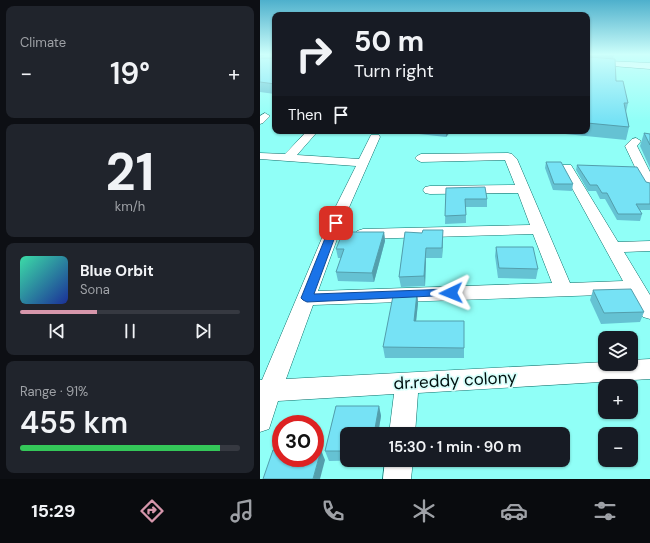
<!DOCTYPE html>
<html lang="en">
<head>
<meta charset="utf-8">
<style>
	body { margin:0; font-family:"DM Sans",sans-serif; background:#20242c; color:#f1f3f6; height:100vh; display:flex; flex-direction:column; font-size:15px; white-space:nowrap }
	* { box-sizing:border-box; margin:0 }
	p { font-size:13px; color:#9ea1a6 }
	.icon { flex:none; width:22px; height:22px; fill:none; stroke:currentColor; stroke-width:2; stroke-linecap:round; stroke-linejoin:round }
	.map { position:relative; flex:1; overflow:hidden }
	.panel { display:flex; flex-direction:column; gap:6px; padding:6px; background:#0d0f14; width:260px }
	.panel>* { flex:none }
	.guide { position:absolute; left:12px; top:12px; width:318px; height:122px; border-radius:8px; box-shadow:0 1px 3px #0004; background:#171b24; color:#f1f3f6; overflow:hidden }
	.controls { position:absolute; left:338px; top:331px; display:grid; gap:8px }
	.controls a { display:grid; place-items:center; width:40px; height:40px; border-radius:8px; background:#171b24; box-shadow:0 1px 3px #0004; font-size:20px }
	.speed { position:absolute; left:12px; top:415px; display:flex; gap:8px; font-size:20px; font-weight:700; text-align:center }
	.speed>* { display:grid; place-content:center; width:52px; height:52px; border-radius:50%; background:#171b24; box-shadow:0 1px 3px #0004; line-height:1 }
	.speed .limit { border:6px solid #d22; background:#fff; color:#111 }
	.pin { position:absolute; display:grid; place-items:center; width:34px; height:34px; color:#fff; margin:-17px; border-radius:8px; box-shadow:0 2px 6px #0006 }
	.me { position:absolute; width:44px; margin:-22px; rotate:268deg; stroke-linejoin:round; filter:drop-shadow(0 0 3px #0008) }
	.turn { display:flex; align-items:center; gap:14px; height:84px; padding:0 16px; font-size:18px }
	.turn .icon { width:52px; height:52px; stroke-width:2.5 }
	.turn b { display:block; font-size:28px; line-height:34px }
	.then { display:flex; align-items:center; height:38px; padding:0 16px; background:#0003; gap:8px; font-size:15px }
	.big { font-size:30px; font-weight:600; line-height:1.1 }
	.panel .tile { flex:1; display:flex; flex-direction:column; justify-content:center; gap:6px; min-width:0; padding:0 14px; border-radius:8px; background:#20242c }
	.panel .dial { align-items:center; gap:0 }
	.dial b { font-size:52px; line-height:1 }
	.song { display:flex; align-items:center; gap:12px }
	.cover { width:48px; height:48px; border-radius:6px; background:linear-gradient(135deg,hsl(160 70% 55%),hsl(230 70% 35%)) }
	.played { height:4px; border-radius:2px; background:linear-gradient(90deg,#d696ab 35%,#363941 35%) }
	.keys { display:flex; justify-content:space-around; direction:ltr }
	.heat { display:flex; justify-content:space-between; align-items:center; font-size:22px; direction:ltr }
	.charge { height:6px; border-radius:3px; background:linear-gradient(90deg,#34c759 91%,#363941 0) }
	.trip { position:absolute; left:80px; top:427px; width:230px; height:40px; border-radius:8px; background:#171b24; box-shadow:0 1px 3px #0004; font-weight:600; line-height:40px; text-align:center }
	.tab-bar { display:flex; height:64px; justify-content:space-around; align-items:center; background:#090b0e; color:#9ea1a6 }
	.tab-bar .icon { width:28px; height:28px }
	.tab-bar .on { color:#d696ab }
	.tab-bar b { font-size:18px; color:#f1f3f6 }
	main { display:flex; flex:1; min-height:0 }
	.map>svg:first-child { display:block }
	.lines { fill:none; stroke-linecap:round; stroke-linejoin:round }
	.minor-casing { stroke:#0c706b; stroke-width:1 }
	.tertiary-casing { stroke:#0c706b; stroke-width:1 }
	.minor { fill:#fff; fill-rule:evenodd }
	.tertiary { fill:#fff; fill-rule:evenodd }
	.wall { fill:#65c2d3 }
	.shaded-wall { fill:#539eac }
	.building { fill:#76e2f5; stroke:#539eac }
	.route { fill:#1a73e8; stroke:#114b97 }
	.labels { text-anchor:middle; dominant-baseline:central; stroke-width:3.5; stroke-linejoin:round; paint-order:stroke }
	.near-street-label { font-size:17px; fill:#00100f; stroke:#d7fffb }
</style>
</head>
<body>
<main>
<section class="panel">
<div class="tile"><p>Climate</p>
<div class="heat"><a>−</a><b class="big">19°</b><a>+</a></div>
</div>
<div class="tile dial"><b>21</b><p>km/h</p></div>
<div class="tile">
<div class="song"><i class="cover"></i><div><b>Blue Orbit</b><p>Sona</p></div></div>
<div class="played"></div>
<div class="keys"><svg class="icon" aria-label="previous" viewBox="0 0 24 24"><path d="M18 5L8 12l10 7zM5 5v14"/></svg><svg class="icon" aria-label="pause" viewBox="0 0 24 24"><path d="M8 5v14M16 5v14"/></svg><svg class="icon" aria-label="next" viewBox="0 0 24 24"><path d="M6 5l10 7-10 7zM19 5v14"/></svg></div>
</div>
<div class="tile"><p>Range · 91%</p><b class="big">455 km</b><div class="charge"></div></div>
</section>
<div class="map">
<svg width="390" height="479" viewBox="0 0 390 479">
	<rect width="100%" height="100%" fill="#90fff7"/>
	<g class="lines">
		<g class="minor-casing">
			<g id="minor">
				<path d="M 5,113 L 10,116 L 3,123 L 0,124 L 0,116 Z"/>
				<path d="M 47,131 L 58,131 L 37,155 L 99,159 L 111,135 L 119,135 L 120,137 L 87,212 L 58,291 L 292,283 L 273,234 L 103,239 L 97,237 L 95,234 L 97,231 L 103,229 L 270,225 L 258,193 L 170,194 L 165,193 L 163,190 L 165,187 L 170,186 L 255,185 L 245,160 L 161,162 L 157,160 L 155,158 L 157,156 L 161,154 L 248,153 L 252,154 L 257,159 L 310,283 L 363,281 L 301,168 L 303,165 L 311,165 L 358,242 L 390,241 L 390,251 L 364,252 L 390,295 L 390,319 L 383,317 L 370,294 L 53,305 L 26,379 L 345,362 L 345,364 L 371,364 L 371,360 L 390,359 L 390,379 L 158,393 L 155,434 L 129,434 L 134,394 L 18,401 L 9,429 L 0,432 L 0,380 L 2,380 L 73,212 L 96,166 L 0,159 L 0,153 L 25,154 Z"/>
				<path d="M 376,138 L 381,141 L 377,146 L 390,172 L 390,188 L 385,187 L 383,184 L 365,146 L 372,139 Z"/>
				<path d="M 125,460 L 153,460 L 151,479 L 123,479 Z"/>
			</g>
		</g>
		<g class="tertiary-casing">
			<path id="tertiary" d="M 327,60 L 390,63 L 390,69 L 327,64 Z"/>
		</g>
		<use href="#minor" class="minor"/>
		<use href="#tertiary" class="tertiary"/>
	</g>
	<g class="wall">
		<path d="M 327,54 L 354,54 L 353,59 L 356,81 L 368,103 L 366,112 L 369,127 L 366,140 L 275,131 L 327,131 Z"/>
		<path d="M 0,58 L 15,58 L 15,94 L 0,92 Z"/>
		<path d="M 150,131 L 191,131 L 186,137 L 150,133 Z"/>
		<path d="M 384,133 L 390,134 L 390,168 L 380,146 Z"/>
		<path d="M 286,162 L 313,184 L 312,191 L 293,190 L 285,168 Z"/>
		<path d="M 317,165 L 390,183 L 390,210 L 380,210 L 382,214 L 380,221 L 357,220 L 345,199 L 340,199 L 336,191 L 328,191 L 316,170 Z"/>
		<path d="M 186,188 L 227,199 L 227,207 L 206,207 L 206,223 L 185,224 Z"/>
		<path d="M 124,232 L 125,241 L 114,282 L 78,281 L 76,272 L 81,258 L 78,258 L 76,249 Z"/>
		<path d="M 145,232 L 183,239 L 182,258 L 166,258 L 165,286 L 141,287 L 139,277 Z"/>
		<path d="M 236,247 L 278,269 L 276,279 L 238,278 L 235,256 Z"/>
		<path d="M 333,290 L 384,312 L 380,322 L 341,324 L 330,300 Z"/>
		<path d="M 157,293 L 158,303 L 156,321 L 204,321 L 204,358 L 125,358 L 123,347 Z"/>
		<path d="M 76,406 L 119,406 L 121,416 L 118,434 L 87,434 L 87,460 L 114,460 L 69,461 L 65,451 Z"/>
	</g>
	<g class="shaded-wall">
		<path d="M 0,54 L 7,54 L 0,57 Z"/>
		<path d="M 186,131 L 191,131 L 186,137 Z"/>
		<path d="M 183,230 L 183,239 L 182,258 L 182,248 Z"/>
		<path d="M 124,232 L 125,241 L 114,282 L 112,273 Z"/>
		<path d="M 166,248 L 166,258 L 165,286 L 164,276 Z"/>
		<path d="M 157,293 L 158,303 L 155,331 L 154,321 Z"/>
		<path d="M 119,406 L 121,416 L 118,434 L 114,434 Z"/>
		<path d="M 61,450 L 65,460 L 60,479 L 53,479 Z"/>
	</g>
	<g class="building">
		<path d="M 327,54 L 327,55 L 329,57 L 355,59 L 356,81 L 363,81 L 368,103 L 364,103 L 369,127 L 327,123 Z"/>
		<path d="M 0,58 L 15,58 L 15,84 L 0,82 Z"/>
		<path d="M 384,133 L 390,134 L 390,145 Z"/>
		<path d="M 286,162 L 301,162 L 313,184 L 294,184 Z"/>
		<path d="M 317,165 L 377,167 L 386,182 L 390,183 L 390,204 L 376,204 L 382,214 L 358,214 L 347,193 L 342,193 L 337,185 L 330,185 Z"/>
		<path d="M 225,187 L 227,199 L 205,199 L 206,215 L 185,216 L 186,188 Z"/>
		<path d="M 163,230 L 183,230 L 182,248 L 166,248 L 164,276 L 139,277 L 145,232 L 162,233 Z"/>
		<path d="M 83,232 L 124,232 L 112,273 L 76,272 L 84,249 L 76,249 Z"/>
		<path d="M 236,247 L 273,247 L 278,269 L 239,268 Z"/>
		<path d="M 371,289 L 384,312 L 344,313 L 333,290 Z"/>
		<path d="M 137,293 L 157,293 L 154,321 L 204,321 L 204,348 L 123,347 L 133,296 L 137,296 Z"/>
		<path d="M 76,406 L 119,406 L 114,434 L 87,434 L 87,451 L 65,451 Z"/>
		<path d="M 13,450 L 21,450 L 21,458 L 55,458 L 55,450 L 61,450 L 53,479 L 3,479 Z"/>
	</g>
	<linearGradient id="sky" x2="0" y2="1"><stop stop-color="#4eb0cc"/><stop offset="0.45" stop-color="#cdfffb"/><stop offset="1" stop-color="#cdfffb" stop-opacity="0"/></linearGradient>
	<rect width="390" height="121" fill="url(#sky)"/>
	<path class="route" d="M 72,221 L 76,221 L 80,223 L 54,294 L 191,289 L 195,290 L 196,293 L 195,295 L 47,302 L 43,300 L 41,298 Z"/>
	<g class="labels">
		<g class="near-street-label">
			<text transform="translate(195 380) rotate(-3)">dr.reddy colony</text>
		</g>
	</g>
</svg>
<div class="controls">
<a><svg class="icon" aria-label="layers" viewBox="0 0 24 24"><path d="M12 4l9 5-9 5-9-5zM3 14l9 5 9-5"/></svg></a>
<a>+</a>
<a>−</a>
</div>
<div class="speed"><div class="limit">30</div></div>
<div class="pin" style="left:76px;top:223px;background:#d93025"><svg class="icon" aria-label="arrive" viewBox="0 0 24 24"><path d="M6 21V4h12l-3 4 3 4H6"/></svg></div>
<svg class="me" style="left:191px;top:293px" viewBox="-20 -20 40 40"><path d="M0-17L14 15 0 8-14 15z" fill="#1a73e8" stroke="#fff" stroke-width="4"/></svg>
<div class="trip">15:30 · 1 min · 90 m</div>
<div class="guide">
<div class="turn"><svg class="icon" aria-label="right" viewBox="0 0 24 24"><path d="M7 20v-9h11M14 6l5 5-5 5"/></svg><div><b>50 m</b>Turn right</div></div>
<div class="then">Then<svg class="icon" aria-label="arrive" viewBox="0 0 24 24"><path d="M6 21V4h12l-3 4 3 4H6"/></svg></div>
</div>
</div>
</main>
<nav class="tab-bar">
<b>15:29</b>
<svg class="icon on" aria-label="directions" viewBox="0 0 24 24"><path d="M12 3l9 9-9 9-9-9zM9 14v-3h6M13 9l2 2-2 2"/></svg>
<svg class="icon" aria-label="music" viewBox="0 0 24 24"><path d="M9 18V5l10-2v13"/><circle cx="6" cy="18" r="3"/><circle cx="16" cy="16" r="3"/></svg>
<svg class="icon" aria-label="phone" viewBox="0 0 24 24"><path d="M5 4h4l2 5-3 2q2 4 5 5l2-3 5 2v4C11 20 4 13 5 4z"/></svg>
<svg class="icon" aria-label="climate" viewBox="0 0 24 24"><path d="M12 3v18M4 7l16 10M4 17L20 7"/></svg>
<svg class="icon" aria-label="car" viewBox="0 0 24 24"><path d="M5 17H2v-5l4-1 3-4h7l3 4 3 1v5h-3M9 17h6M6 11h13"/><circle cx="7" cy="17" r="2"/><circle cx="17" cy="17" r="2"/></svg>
<svg class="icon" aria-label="filters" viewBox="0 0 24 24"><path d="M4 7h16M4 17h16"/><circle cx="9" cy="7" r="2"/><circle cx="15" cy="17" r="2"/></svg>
</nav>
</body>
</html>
